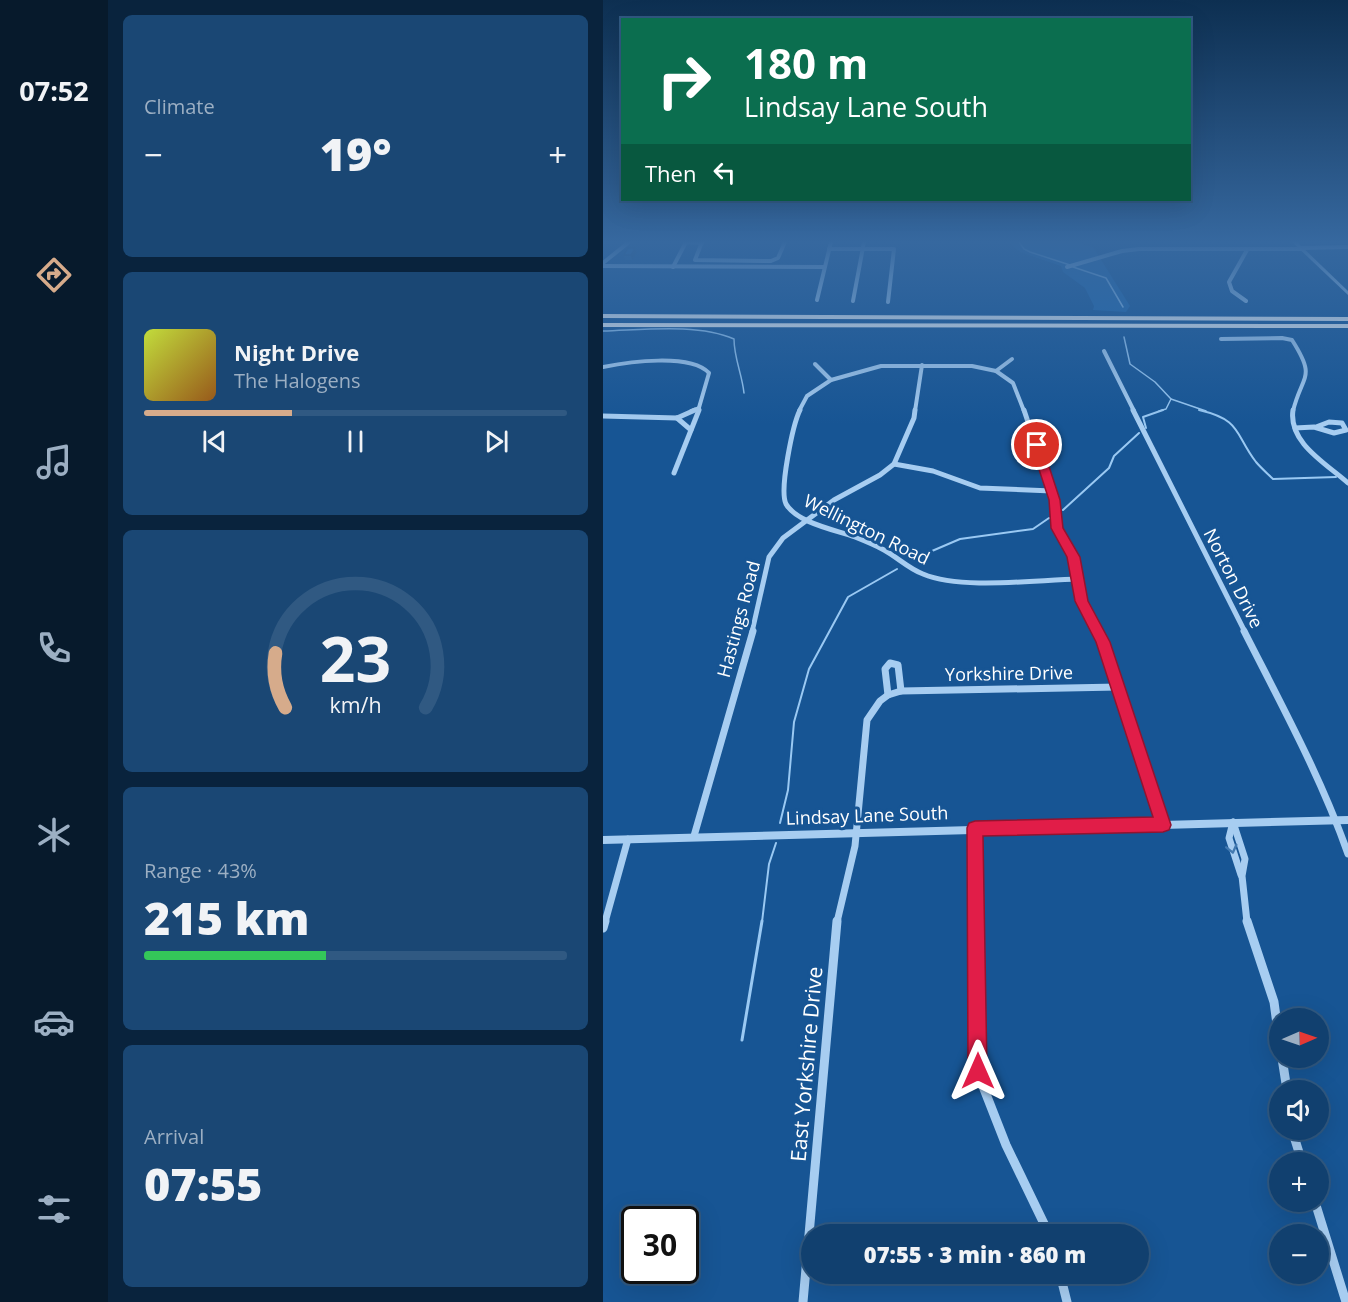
<!DOCTYPE html>
<html lang="en">
<head>
<meta charset="utf-8">
<style>
	body { margin:0; font-family:"Open Sans",sans-serif; background:#1a4774; color:#f1f3f6; height:100vh; display:flex; flex-direction:column; font-size:22px; white-space:nowrap }
	* { box-sizing:border-box; margin:0 }
	p { font-size:20px; color:#9cafc3 }
	.icon { flex:none; width:33px; height:33px; fill:none; stroke:currentColor; stroke-width:2; stroke-linecap:round; stroke-linejoin:round }
	.map { position:relative; flex:1; overflow:hidden }
	.sheet { display:flex; flex-direction:column; gap:15px; padding:15px; background:#09233d; width:495px }
	.sheet>* { flex:none }
	.banner { position:absolute; left:18px; top:18px; width:570px; height:183px; border-radius:0px; box-shadow:0 6px 24px #0002,0 0 0 2px #305982; background:#0b6e4f; color:#fff; overflow:hidden }
	.needle { width:39px; rotate:88deg }
	.controls { position:absolute; left:666px; top:1008px; display:grid; gap:12px }
	.controls a { display:grid; place-items:center; width:60px; height:60px; border-radius:50%; background:#11406f; box-shadow:0 6px 24px #0002,0 0 0 2px #305982; font-size:30px }
	.speed { position:absolute; left:18px; top:1206px; display:flex; gap:12px; font-size:30px; font-weight:700; text-align:center }
	.speed>* { display:grid; place-content:center; width:78px; height:78px; border-radius:50%; background:#11406f; box-shadow:0 6px 24px #0002,0 0 0 2px #305982; line-height:1 }
	.speed .limit { border:3px solid #111; border-radius:9px; background:#fff; color:#111 }
	.pin { position:absolute; display:grid; place-items:center; width:51px; height:51px; color:#fff; margin:-26px; border:3px solid #fff; border-radius:50%; box-shadow:0 2px 6px #0007 }
	.me { position:absolute; width:66px; margin:-33px; rotate:0deg; stroke-linejoin:round; filter:drop-shadow(0 0 4px #0008) }
	.turn { display:flex; align-items:center; gap:21px; height:126px; padding:0 24px; font-size:27px }
	.turn .icon { width:78px; height:78px; stroke-width:2.5 }
	.turn b { display:block; font-size:42px; line-height:51px }
	.then { display:flex; align-items:center; height:57px; padding:0 24px; background:#0003; gap:12px; font-size:22px }
	.big { font-size:45px; font-weight:800; line-height:1.1 }
	.sheet .card { flex:1; display:flex; flex-direction:column; justify-content:center; gap:9px; min-width:0; padding:0 21px; border-radius:9px; background:#1a4774 }
	.sheet .dial { align-items:center; gap:0 }
	.dial svg { height:156px; overflow:visible; fill:none; stroke:#305982; stroke-width:7; stroke-linecap:round; text-anchor:middle }
	.dial text { fill:#f1f3f6; stroke:none }
	.song { display:flex; align-items:center; gap:18px }
	.cover { width:72px; height:72px; border-radius:9px; background:linear-gradient(135deg,hsl(70 70% 55%),hsl(30 70% 35%)) }
	.played { height:6px; border-radius:3px; background:linear-gradient(90deg,#d6ab8b 35%,#305982 35%) }
	.keys { display:flex; justify-content:space-around; direction:ltr }
	.heat { display:flex; justify-content:space-between; align-items:center; font-size:33px; direction:ltr }
	.charge { height:9px; border-radius:4px; background:linear-gradient(90deg,#34c759 43%,#305982 0) }
	.trip { position:absolute; left:198px; top:1224px; width:348px; height:60px; border-radius:30px; background:#11406f; box-shadow:0 6px 24px #0002,0 0 0 2px #305982; font-weight:800; line-height:60px; text-align:center }
	main { display:flex; flex:1; min-height:0 }
	.dock { display:flex; flex-direction:column; width:108px; justify-content:space-around; align-items:center; background:#071a2c; color:#9cafc3 }
	.dock .icon { width:42px; height:42px }
	.dock .current { color:#d6ab8b }
	.dock b { font-size:27px; color:#f1f3f6 }
	.map>svg:first-child { display:block }
	.green { fill:#1f68ae }
	.lines { fill:none; stroke-linecap:round; stroke-linejoin:round }
	.stream-far2 { stroke:#9ac9f3; stroke-width:1.5 }
	.stream-far1 { stroke:#9ac9f3; stroke-width:2 }
	.stream { stroke:#9ac9f3; stroke-width:3 }
	.minor-far3 { stroke:#a7cdf1; stroke-width:4 }
	.minor-far2 { stroke:#a7cdf1; stroke-width:5 }
	.minor-far1 { stroke:#a7cdf1; stroke-width:7 }
	.minor { stroke:#a7cdf1; stroke-width:9 }
	.tertiary { fill:#a7cdf1; fill-rule:evenodd }
	.motorway { fill:#fff; fill-rule:evenodd }
	.wall { fill:#205e9a }
	.shaded-wall { fill:#1a4c7d }
	.building { fill:#256db3; stroke:#1a4c7d; stroke-width:1.5 }
	.oneway { stroke:#4279b0 }
	.route { fill:#e11d48; stroke:#92132f; stroke-width:1.5 }
	.labels { text-anchor:middle; dominant-baseline:central; stroke-width:6; stroke-linejoin:round; paint-order:stroke }
	.street-label { font-size:18px; fill:#fff; stroke:#175594 }
	.near-street-label { font-size:21px; fill:#fff; stroke:#175594 }
</style>
</head>
<body>
<main>
<nav class="dock">
<b>07:52</b>
<svg class="icon current" aria-label="directions" viewBox="0 0 24 24"><path d="M12 3l9 9-9 9-9-9zM9 14v-3h6M13 9l2 2-2 2"/></svg>
<svg class="icon" aria-label="music" viewBox="0 0 24 24"><path d="M9 18V5l10-2v13"/><circle cx="6" cy="18" r="3"/><circle cx="16" cy="16" r="3"/></svg>
<svg class="icon" aria-label="phone" viewBox="0 0 24 24"><path d="M5 4h4l2 5-3 2q2 4 5 5l2-3 5 2v4C11 20 4 13 5 4z"/></svg>
<svg class="icon" aria-label="climate" viewBox="0 0 24 24"><path d="M12 3v18M4 7l16 10M4 17L20 7"/></svg>
<svg class="icon" aria-label="car" viewBox="0 0 24 24"><path d="M5 17H2v-5l4-1 3-4h7l3 4 3 1v5h-3M9 17h6M6 11h13"/><circle cx="7" cy="17" r="2"/><circle cx="17" cy="17" r="2"/></svg>
<svg class="icon" aria-label="filters" viewBox="0 0 24 24"><path d="M4 7h16M4 17h16"/><circle cx="9" cy="7" r="2"/><circle cx="15" cy="17" r="2"/></svg>
</nav>
<section class="sheet">
<div class="card"><p>Climate</p>
<div class="heat"><a>−</a><b class="big">19°</b><a>+</a></div>
</div>
<div class="card">
<div class="song"><i class="cover"></i><div><b>Night Drive</b><p>The Halogens</p></div></div>
<div class="played"></div>
<div class="keys"><svg class="icon" aria-label="previous" viewBox="0 0 24 24"><path d="M18 5L8 12l10 7zM5 5v14"/></svg><svg class="icon" aria-label="pause" viewBox="0 0 24 24"><path d="M8 5v14M16 5v14"/></svg><svg class="icon" aria-label="next" viewBox="0 0 24 24"><path d="M6 5l10 7-10 7zM19 5v14"/></svg></div>
</div>
<div class="card dial"><svg viewBox="0 0 100 80">
<path d="M14 69A42 42 0 1 1 86 69"/>
<path d="M14 69A42 42 0 0 1 9 41" stroke="#d6ab8b"/>
<text x="50" y="56" font-size="32" font-weight="700">23</text>
<text x="50" y="72" font-size="11">km/h</text>
</svg></div>
<div class="card"><p>Range · 43%</p><b class="big">215 km</b><div class="charge"></div></div>
<div class="card"><p>Arrival</p><b class="big">07:55</b></div>
</section>
<div class="map">
<svg width="745" height="1302" viewBox="0 0 745 1302">
	<rect width="100%" height="100%" fill="#175594"/>
	<path class="green" d="M 405,242 L 472,242 L 490,247 L 527,306 L 523,312 L 490,310 L 491,306 L 482,288 L 460,272 L 458,266 L 417,252 Z"/>
	<g class="lines">
		<g class="stream-far2">
			<path d="M 416,242 L 421,249 L 427,252 L 467,265"/>
			<path d="M 470,267 L 503,278 L 520,307"/>
			<path d="M 0,331 C 39,330 95,323 131,339 C 131,358 139,374 141,393"/>
			<path d="M 521,337 L 527,364 L 552,382 L 568,399 L 603,411"/>
			<path d="M 556,411 L 563,409 L 568,399"/>
		</g>
		<g class="stream-far1">
			<path d="M 596,410 C 639,420 631,433 653,462 C 658,468 665,474 670,479 L 733,477"/>
			<path d="M 543,428 L 540,417 L 560,410"/>
			<path d="M 460,510 L 506,468 L 511,456 L 536,433"/>
			<path d="M 308,560 L 357,539 L 430,529 L 446,518"/>
			<path d="M 177,823 L 185,790 L 191,722 L 206,669 L 245,597 L 294,569"/>
			<path d="M 159,922 L 166,864 L 173,843"/>
		</g>
		<path class="stream" d="M 139,1040 L 159,921"/>
		<g class="minor-far3">
			<path d="M 82,242 L 99,243"/>
			<path d="M 99,242 L 92,260 L 168,261 L 175,258 L 182,242"/>
			<path d="M 697,248 L 745,247"/>
			<path d="M 226,249 L 291,249 L 285,302"/>
			<path d="M 0,263 L 26,242"/>
			<path d="M 0,266 L 221,267"/>
			<path d="M 70,267 L 83,242"/>
			<path d="M 464,267 L 519,251 L 536,249 L 698,249"/>
			<path d="M 214,300 L 228,242"/>
			<path d="M 250,301 L 261,242"/>
			<path d="M 643,301 L 629,291 L 626,282 L 644,250"/>
			<path d="M 618,339 L 679,338 L 689,340 C 714,379 699,374 690,411"/>
			<path d="M 501,351 L 531,411"/>
			<path d="M 212,364 L 228,380"/>
			<path d="M 0,367 C 25,362 87,353 106,373 L 95,411"/>
			<path d="M 393,371 L 409,359"/>
			<path d="M 88,411 L 96,408"/>
			<path d="M 196,411 L 204,396 L 228,380 L 278,366 L 369,366 L 393,371 L 410,383 L 421,411"/>
			<path d="M 312,411 L 319,365"/>
		</g>
		<g class="minor-far2">
			<path d="M 197,410 C 190,424 176,490 183,504 C 194,523 233,530 252,537 C 262,541 272,545 281,550 C 294,557 306,569 320,574 C 358,590 432,580 475,579"/>
			<path d="M 421,410 L 451,500 L 454,528 L 470,557 L 475,579"/>
			<path d="M 530,410 L 642,632"/>
			<path d="M 690,410 C 685,443 724,464 745,483"/>
			<path d="M 0,416 L 74,418 L 92,410"/>
			<path d="M 74,418 L 88,430"/>
			<path d="M 692,428 L 711,427 L 731,433 L 743,430 L 739,423 L 726,422 L 713,427"/>
			<path d="M 291,464 L 330,471 L 377,488 L 449,491"/>
			<path d="M 71,473 L 96,410"/>
			<path d="M 475,579 L 479,601 L 495,632"/>
			<path d="M 149,632 L 166,557 L 180,538 L 231,500 L 277,475 L 291,464 L 311,418 L 312,410"/>
		</g>
		<g class="minor-far1">
			<path d="M 494,631 L 500,642 L 560,825"/>
			<path d="M 641,631 C 678,704 718,777 745,854"/>
			<path d="M 285,695 L 282,669 L 287,663 L 295,665 L 298,691"/>
			<path d="M 630,822 L 642,859 L 639,876 L 644,922"/>
			<path d="M 630,822 L 626,838 L 638,875"/>
			<path d="M 372,828 L 373,922"/>
			<path d="M 91,836 L 150,631"/>
			<path d="M 2,922 L 25,839"/>
			<path d="M 234,922 L 252,846 L 264,720 L 277,701 L 285,695 L 298,691 L 515,687"/>
		</g>
		<g class="minor">
			<path d="M 373,921 L 374,1071 L 403,1145 L 446,1234"/>
			<path d="M 644,921 L 671,1002 L 676,1039"/>
			<path d="M 0,928 L 2,921"/>
			<path d="M 679,1058 L 684,1090"/>
			<path d="M 689,1130 L 699,1162"/>
			<path d="M 712,1202 L 743,1302"/>
			<path d="M 457,1274 L 464,1302"/>
			<path d="M 200,1302 L 234,921"/>
		</g>
		<g class="tertiary">
			<path d="M 689,242 L 694,242 L 745,291 L 745,295 Z"/>
			<path d="M 745,816 L 745,824 L 0,844 L 0,836 Z"/>
		</g>
		<g class="motorway">
			<path d="M 0,314 L 745,317 L 745,321 L 0,318 Z"/>
			<path d="M 0,323 L 745,324 L 745,328 L 0,327 Z"/>
		</g>
	</g>
	<path class="wall" d="M 32,248 L 34,252 L 29,260 L 22,260 L 21,255 Z"/>
	<path class="shaded-wall" d="M 32,248 L 34,252 L 29,260 L 28,255 Z"/>
	<path class="building" d="M 25,248 L 32,248 L 28,255 L 21,255 Z"/>
	<defs><path id="oneway-chevron" d="M-2-3.5L2.5 0L-2 3.5" fill="none" stroke-width="1.6" stroke-linecap="round" stroke-linejoin="round" transform="scale(1.5)"/></defs>
	<use class="oneway" href="#oneway-chevron" transform="translate(629 849) rotate(76)"/>
	<linearGradient id="sky" x2="0" y2="1"><stop stop-color="#0d2f51"/><stop offset="0.57" stop-color="#36689f"/><stop offset="1" stop-color="#36689f" stop-opacity="0"/></linearGradient>
	<rect width="745" height="424" fill="url(#sky)"/>
	<path class="route" d="M 434,442 L 439,445 L 457,500 L 460,528 L 477,557 L 485,601 L 507,642 L 568,825 L 566,830 L 560,832 L 380,836 L 384,1071 L 382,1078 L 375,1081 L 368,1078 L 365,1071 L 364,828 L 366,823 L 372,821 L 550,817 L 493,642 L 472,601 L 464,557 L 448,528 L 446,500 L 428,445 Z"/>
	<g class="labels">
		<g class="street-label">
			<text transform="translate(264 529) rotate(26)">Wellington Road</text>
			<text transform="translate(631 578) rotate(63)">Norton Drive</text>
			<text transform="translate(135 619) rotate(-75)">Hastings Road</text>
			<text transform="translate(406 673) rotate(-1)">Yorkshire Drive</text>
			<text transform="translate(264 815) rotate(-2)">Lindsay Lane South</text>
		</g>
		<g class="near-street-label">
			<text transform="translate(203 1064) rotate(-85)">East Yorkshire Drive</text>
		</g>
	</g>
</svg>
<div class="controls">
<a><svg class="needle" viewBox="-14 -14 28 28"><path d="M0-13l5 13h-10z" fill="#e53935"/><path d="M0 13l5-13h-10z" fill="#9cafc3"/></svg></a>
<a><svg class="icon" aria-label="sound" viewBox="0 0 24 24"><path d="M4 9h4l5-4v14l-5-4H4zM17 9q2 3 0 6"/></svg></a>
<a>+</a>
<a>−</a>
</div>
<div class="speed"><div class="limit">30</div></div>
<div class="pin" style="left:434px;top:445px;background:#d93025"><svg class="icon" aria-label="arrive" viewBox="0 0 24 24"><path d="M6 21V4h12l-3 4 3 4H6"/></svg></div>
<svg class="me" style="left:375px;top:1071px" viewBox="-20 -20 40 40"><path d="M0-17L14 15 0 8-14 15z" fill="#e11d48" stroke="#fff" stroke-width="4"/></svg>
<div class="trip">07:55 · 3 min · 860 m</div>
<div class="banner">
<div class="turn"><svg class="icon" aria-label="right" viewBox="0 0 24 24"><path d="M7 20v-9h11M14 6l5 5-5 5"/></svg><div><b>180 m</b>Lindsay Lane South</div></div>
<div class="then">Then<svg class="icon" aria-label="left" viewBox="0 0 24 24"><path d="M17 20v-9H6M10 6l-5 5 5 5"/></svg></div>
</div>
</div>
</main>
</body>
</html>
